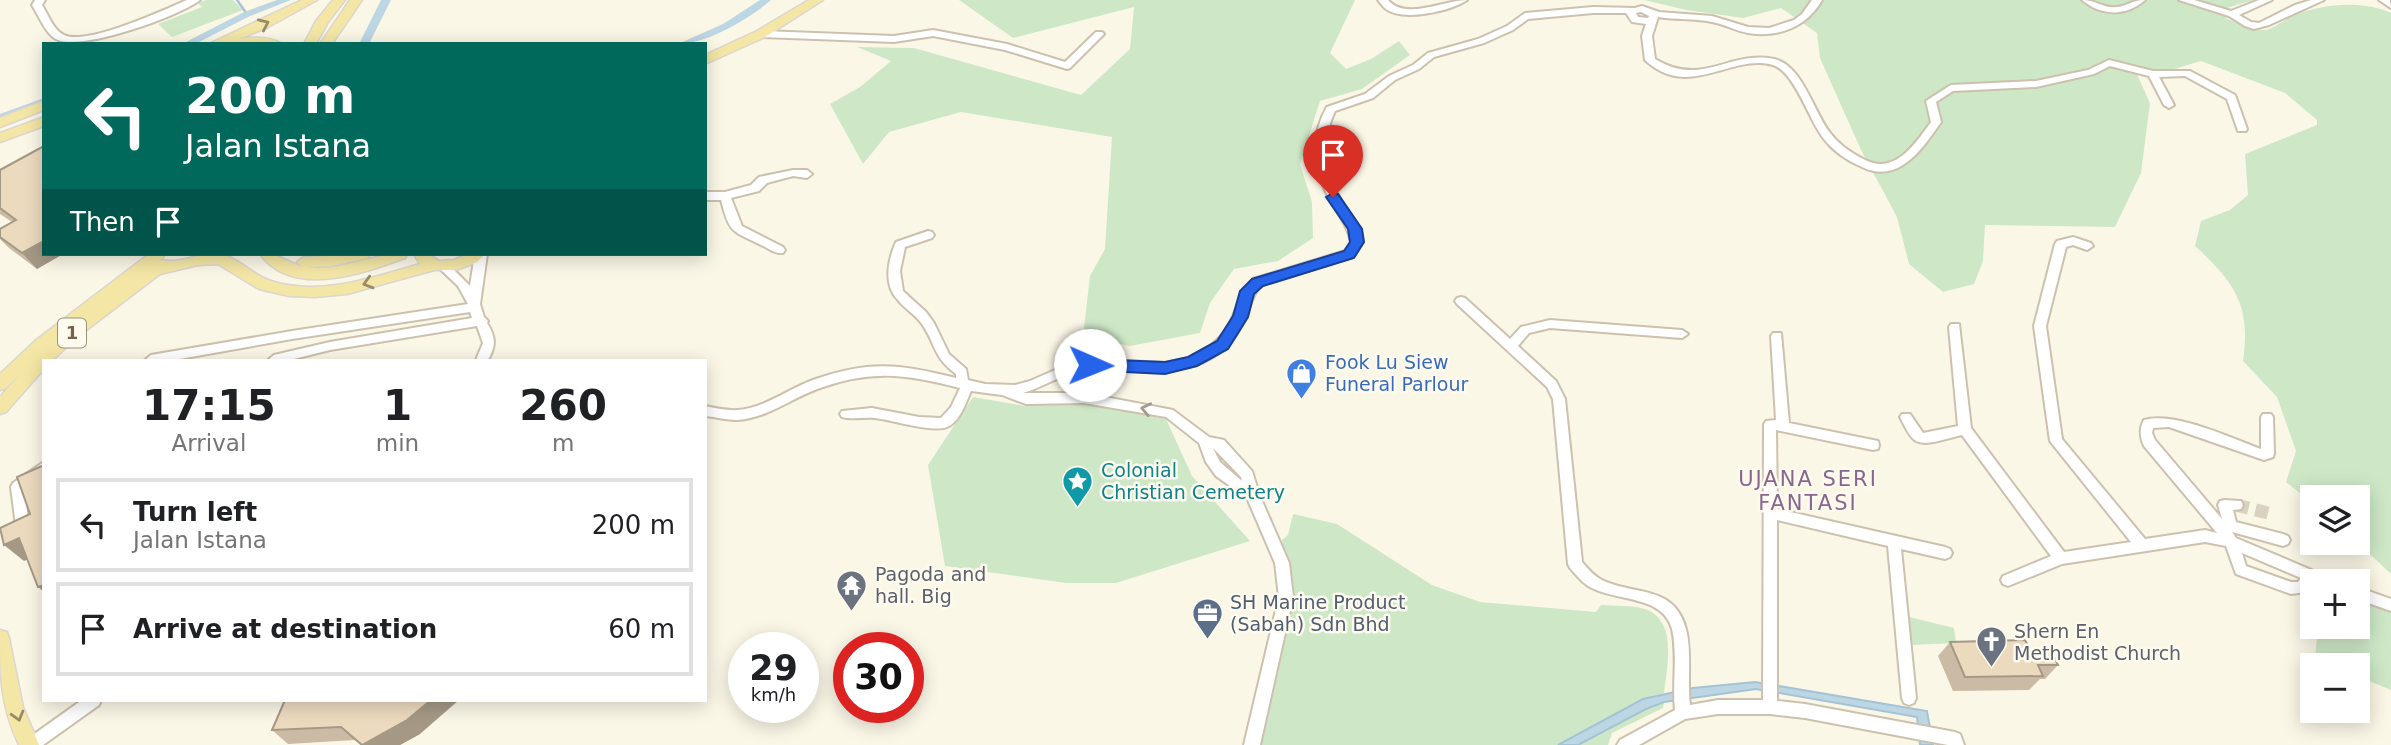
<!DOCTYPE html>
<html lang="en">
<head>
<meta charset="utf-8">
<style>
  body { margin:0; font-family:"DejaVu Sans",sans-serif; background:#f2f2f2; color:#202124; height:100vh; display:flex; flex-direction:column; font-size:26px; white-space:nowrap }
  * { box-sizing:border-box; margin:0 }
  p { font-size:23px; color:#757577 }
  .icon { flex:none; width:38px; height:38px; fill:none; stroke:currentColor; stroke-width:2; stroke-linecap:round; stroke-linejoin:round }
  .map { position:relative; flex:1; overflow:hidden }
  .drawer { position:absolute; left:42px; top:359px; width:665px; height:343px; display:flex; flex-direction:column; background:#fff; border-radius:0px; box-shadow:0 4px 18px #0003 }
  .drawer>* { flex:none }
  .hud { position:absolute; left:42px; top:42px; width:665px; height:214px; border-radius:0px; box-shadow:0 4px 18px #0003; background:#00695c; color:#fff; overflow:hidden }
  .tools { position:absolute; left:2300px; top:485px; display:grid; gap:14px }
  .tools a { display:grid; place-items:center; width:70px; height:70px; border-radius:0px; background:#fff; box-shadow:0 4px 18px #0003; font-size:35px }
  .speed { position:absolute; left:728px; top:632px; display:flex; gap:14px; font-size:35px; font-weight:700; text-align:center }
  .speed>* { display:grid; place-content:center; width:91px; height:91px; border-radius:50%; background:#fff; box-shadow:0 4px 18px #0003; line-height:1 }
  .speed small { font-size:18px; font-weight:400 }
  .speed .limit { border:10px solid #d22; background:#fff; color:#111 }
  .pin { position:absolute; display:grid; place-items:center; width:60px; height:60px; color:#fff; margin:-72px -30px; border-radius:50% 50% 50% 0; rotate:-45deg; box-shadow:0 0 7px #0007 }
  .pin .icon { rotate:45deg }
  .me { position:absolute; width:77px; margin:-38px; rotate:91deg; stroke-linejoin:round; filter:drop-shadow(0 0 5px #0008) }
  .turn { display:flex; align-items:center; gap:24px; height:147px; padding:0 28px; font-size:32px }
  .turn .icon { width:91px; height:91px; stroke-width:2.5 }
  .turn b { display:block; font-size:49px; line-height:60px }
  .then { display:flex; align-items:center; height:66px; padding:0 28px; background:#0003; gap:14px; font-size:26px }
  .eta { display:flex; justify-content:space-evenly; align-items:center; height:119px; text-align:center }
  .eta b { font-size:42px; font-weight:700; line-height:49px }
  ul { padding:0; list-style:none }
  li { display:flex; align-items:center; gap:21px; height:94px; margin:0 14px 10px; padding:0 14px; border:4px solid #e0e0e0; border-radius:0px }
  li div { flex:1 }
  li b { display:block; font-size:26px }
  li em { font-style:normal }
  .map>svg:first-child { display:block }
</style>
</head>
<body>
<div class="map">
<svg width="2391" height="745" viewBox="0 0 2391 745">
  <rect width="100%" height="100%" fill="#fbf7e7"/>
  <path fill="#cee8c7" d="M206,0h27l10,10 -71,27 -14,-13 44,-17 -4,-4z
    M959,0h396l-25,53 16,16 25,-10 28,-18 11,14 -48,34 -42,12 -20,63 12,38 1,36 -35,23 -44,8 -24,34 -10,30 -70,13 -47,-10 7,-60 15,-27 7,-112 -151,-25 -72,20 -26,32 -33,-60 30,-17 31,-26 -34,-14 57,1 167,47 49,-46 4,-42 -121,31z
    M1644,0h609l-29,9 2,9c11,5 23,12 36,12 9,1 20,-9 29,-13 29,-14 73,-17 100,-4v561l-34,-32v-45h-45v6l-26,-21 10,-31 -19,-54 -34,-36c8,-56 -8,-78 -48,-115l6,-25 29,-11 18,-15 -3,-41 72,-29v-5l-32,-27 -84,-32 -30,9 -35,2 14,31 -9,70 -26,54 -130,-2 -2,36 -9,23 -31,8 -34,-28 -12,-47 -36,-67 -41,-92 -3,-25 -36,-25 -38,10 -57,-8z
    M973,397l53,9 19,-4 43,3 78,14 26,57 58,65 -134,42h-50l-121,-17 -17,-101z
    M1293,514l44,10 95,61 48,17 116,10 5,-7c14,1 31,0 44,4 33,11 22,59 19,84l-22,6 -84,46h-301l35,-147 -10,-58 6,-5z
    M2366,604l25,9v77l-34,-14v-11h-25l-17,-7 3,-31 39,-1v-8l8,2z
    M1909,617l45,11 2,15 -45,2z
    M1664,702l-1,6 -51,25 -4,12h-30l68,-36z"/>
  <path fill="#bdd6e3" stroke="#a4c3d4" stroke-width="2" d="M1755,682l172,29 6,34h-13l-3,-28 -161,-28 -92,13 -18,7 -68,36h-20l85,-46 50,-11z"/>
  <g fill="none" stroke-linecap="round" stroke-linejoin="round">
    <path stroke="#a4c3d4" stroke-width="2.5" d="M237,0l10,14"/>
    <path fill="#bdd6e3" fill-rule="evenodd" d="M277,0h14l-41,16 -55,28h-13l62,-32z
      M381,0h10l-22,44h-10z
      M760,0h11c-22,19 -64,44 -93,44l45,-20z
      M44,98v7l-44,16v-7z"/>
    <path stroke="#d9d2c0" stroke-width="13" stroke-dasharray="13 7" stroke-linecap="butt" d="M2236,505l32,8"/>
    <defs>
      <path id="minor" d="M35,0h10l-3,5c6,9 11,25 22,30 22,11 100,-25 123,-35h13c-22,17 -116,50 -142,40 -12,-5 -19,-24 -26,-35z
        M1378,0h10c18,21 55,0 79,0 -16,11 -64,22 -81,9 -2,-1 -7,-8 -8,-9z
        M1812,0h10c-15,27 -44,38 -74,33 -12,-2 -24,-9 -36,-11 -18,-4 -36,-2 -54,-5l-6,19 3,23c48,29 73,-9 119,0 29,6 40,55 57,75 8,11 22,20 34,26 30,15 50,-16 66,-38l-5,-21 25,-16 85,-4 52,-11 21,-10 44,11h37l45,24 12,34 -1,2h-8l-11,-32 -42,-23 -26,1 15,28 -5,3 -5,-3 -15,-29 -39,-10 -16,8 -58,13 -83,4 -17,11 5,20c-18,26 -42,63 -79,45 -14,-6 -29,-16 -38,-28 -15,-18 -29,-67 -51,-74 -42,-12 -84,36 -128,-5l-3,-24 4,-12 -14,-2 -6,-9h-33l-65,6 -15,11 -29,13 -50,14 -15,12 -24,11 -22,18 -38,13c-15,31 -10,62 7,91 7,12 15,22 19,34l2,6 -10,15 -92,28c-8,9 -10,18 -14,29 -5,13 -13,26 -23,35 -43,37 -97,13 -146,23 -19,3 -36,16 -55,21h61l89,17 36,27 15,3 28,31 7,23 30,69 4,34 -33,148h-16l35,-148 -4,-34 -28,-65 -31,-22 -10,-14 -7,-19 -33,-26 -82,-14 -58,1 -24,-9 -31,-4c-5,11 -11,31 -24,36 -14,6 -55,-7 -72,-9 -11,-1 -23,2 -33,-1l-2,-3 2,-3 30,-3 47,9 22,1 10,-11 9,-19c-51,-13 -85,-19 -137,-1 -29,9 -54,31 -86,33 -10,0 -21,-3 -32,-4v-10c11,2 22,5 32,4 28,-2 51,-21 76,-30 56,-20 87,-16 143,-2v-4c-23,-17 -20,-30 -34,-50 -7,-10 -17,-15 -24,-24 -15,-15 -10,-40 -2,-58l32,-11 4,1 2,3 -2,3 -27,9 -5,24 3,20 23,21 8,11 15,31 17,15 2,11 17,4 30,1 15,-4 25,-11 23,-8 29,-2 58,3 25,-5 20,-11 17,-17 15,-35 11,-16 92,-28 6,-9c-3,-15 -12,-27 -20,-40 -17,-31 -22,-64 -4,-95l38,-13 24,-18 24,-11 15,-12 50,-14 29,-13 18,-13 68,-6 42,1 7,-2 17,6 53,4 36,11 21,1 25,-8 8,-6zM1641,12l8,4 -1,2 -10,-1 -2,-4zM1213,448l28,29 1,4 -22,-19z
        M2082,0c15,0 22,9 35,7 11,-1 14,-7 28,-7 -19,17 -44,16 -63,0z
        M2179,0h15l37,11 28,-11h13l-33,15 12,7 8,1 36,-18 16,-5h13l-55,25 -15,4 -9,-3 -16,-10z
        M2379,0h11l1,8z
        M933,30l74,14 58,18 31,-30h6l2,2 -34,34 -3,1 -62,-19 -72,-14 -39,6 -133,-5 -5,-3 5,-3 133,5z
        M793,170h14l5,4 -5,4 -14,-2 -26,7 -8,8 -28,7 11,28 41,21 2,3 -2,3c-8,1 -13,-4 -20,-7 -30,-16 -33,-10 -42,-46h-16v-8h20l26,-7 8,-8z
        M2073,237l18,6 2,3 -6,4 -14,-5 -7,2 -20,79 16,113 83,100 60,-9 12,3 -73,-87c-4,-9 -5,-17 0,-26 30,-9 87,18 117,29v-32l2,-3h8l2,3 1,36 -1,4 -9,3 -95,-33 -16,1 -1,5 3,7 67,79 -4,-14 2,-4 5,-1 16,1 2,4 -2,4 -8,1 3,12 47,12 5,2 2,4 -2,4 -5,2 -51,-14 4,6 92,39 2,4h-18v4l-5,7 -16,2 -55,-20 -10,-28 -21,-4 -143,22 -54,22 -5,-2 -2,-4 2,-4 48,-20 -89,-121c-12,2 -35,12 -46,6 -7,-4 -12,-17 -16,-24l2,-3h8l13,19 35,-7 -9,-99 2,-3h8l12,104 93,124 67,-10 -81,-101 -16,-115 21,-82 2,-3zM2242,553l59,25 -3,4h-7l-45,-16z
        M475,254h12l-7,50 4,13 4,4 -1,2c9,14 9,23 1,37h-12l7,-17 -6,-17 -147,24 -40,10h-22l6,-5 56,-13 142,-24 -2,-6 -178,27 -118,21h-29l6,-5 141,-24 176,-27 -10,-18 -21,-20 6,-4 4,1 23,23z
        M1461,297l4,1 45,41 11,-12 29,-7 132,10 6,4 -6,4 -132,-10 -21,5 -11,13 38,35 9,18 17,163c6,7 12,14 20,18 32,16 72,4 84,49 6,24 1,51 4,76l28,-5h45l1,-276 2,-3 10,-1 -5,-84 2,-3h8l8,90 84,17 5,1 1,4 -1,4 -5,1 -97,-20 1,79 168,38 5,2 2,4 -2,4 -5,2 -44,-10 15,149 -2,5 -5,2 -5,-2 -2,-5 -14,-152 -111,-26v181l28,3 150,28 5,2 4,11h-16l-143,-27 -35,-4h-52l-33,5 -46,26h-22l3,-5 55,-30c-3,-27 3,-55 -3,-81 -9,-33 -53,-28 -78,-40 -10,-4 -17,-13 -24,-21l-2,-4 -15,-165 -6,-12 -90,-83 -2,-3 2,-3z
        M44,462v12l-19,15 3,33 -2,4 -5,2 -5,-2 -5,-39 2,-4z
        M2357,587l34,12v12l-34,-12z
        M82,700h19l-2,5 -56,40h-20l3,-5z"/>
      <path id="major" d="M302,0h15l-49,27 -29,12c14,-2 31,-3 43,5h-73z
        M333,0h12l-17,22 -12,22h-12l12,-23z
        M350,0h12l-30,44h-12z
        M809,0h14l-58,37 -60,27v-9l52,-24z
        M44,101v9l-44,17v-9z
        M44,117v9l-44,16v-9z
        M149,254h16l-4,6c3,0 6,1 9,1 18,1 36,-12 54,-6 17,5 30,21 47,26 49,16 102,-4 149,-17l-6,-10h14l11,7 15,-1 14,-6h17l-8,8 -21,8h-22l-87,24 -32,3 -26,-1 -30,-7 -41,-25 -20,1 -38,9 -84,64 -23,22h-9v9l-38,43 -6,2v-17l21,-24 -15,15 -6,2v-16l35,-33z
        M260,254c18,-1 23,6 40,12l2,1 -5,-5 7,-5 66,-3 -2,4 -37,8 -25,1c35,6 67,-15 101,-13l-2,4c-41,15 -112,41 -145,-4z
        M0,630l7,2 2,6 14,69 16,38h-20c-19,-40 -19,-72 -19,-115z"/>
    </defs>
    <use href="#minor" stroke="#ccc1ae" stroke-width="4"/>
    <use href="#major" stroke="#dbd6d1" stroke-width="3"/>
    <use href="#minor" fill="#fff" fill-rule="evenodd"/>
    <use href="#major" fill="#f4e6a5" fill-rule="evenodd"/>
  </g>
  <path fill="#cbbba4" d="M0,170l44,84h19l-26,15 -28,-21 -9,-9v-10l12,-7 -12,-8z
    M1950,642l80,8 28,15 -13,14h-5l-11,11 -76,1 -15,-35z
    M285,700l135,34 -20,11h-39l-6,-5 -67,4 -16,-14z"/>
  <path fill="#a59986" d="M44,241v13h19l-26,15 -15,-16z
    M19,538l19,17 -14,6 -20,-16z
    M44,585v7l-6,-5z
    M431,700h28l-39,34 -20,11h-38z"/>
  <path fill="#ecdabf" stroke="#a59986" stroke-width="2" d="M44,146v95l-22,12 -22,-16v-8l16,-9 -16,-12v-38z
    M44,465v120l-6,2 -19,-49 -15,7 -4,-17 30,-14 -13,-37z
    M2025,640l5,10h21l7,15h-20l5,11 -78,1 -15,-35z
    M285,700h146l-24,20 -45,25 -21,-18 -69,3z"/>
  <defs><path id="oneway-chevron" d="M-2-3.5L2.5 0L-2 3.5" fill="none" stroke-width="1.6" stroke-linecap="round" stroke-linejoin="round" transform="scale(1.75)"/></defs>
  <g stroke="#9a8a67">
    <use href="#oneway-chevron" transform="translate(264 24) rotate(-25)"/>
    <use href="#oneway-chevron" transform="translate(368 283) rotate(164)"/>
    <use href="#oneway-chevron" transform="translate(18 716) rotate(74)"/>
  </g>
  <use stroke="#a4998b" href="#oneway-chevron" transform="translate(1146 409) rotate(-168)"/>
  <path fill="#2563eb" stroke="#184099" stroke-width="2" d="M1333,193l5,1 24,35 2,13 -10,16 -91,28 -9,8 -6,23 -20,32 -31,17 -32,8 -80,-4 -3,-5 3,-4 5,-2 75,3 23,-5 29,-16 16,-25 7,-25 12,-12 92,-28 6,-9 -2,-13 -22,-32z"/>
  <defs>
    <symbol id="shop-pin" viewBox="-11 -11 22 30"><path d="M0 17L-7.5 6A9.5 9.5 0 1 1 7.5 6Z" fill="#3f7fe0" stroke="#fefaee"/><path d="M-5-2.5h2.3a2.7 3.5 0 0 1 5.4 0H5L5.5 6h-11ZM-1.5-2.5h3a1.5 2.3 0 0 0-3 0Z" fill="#fff"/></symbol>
    <symbol id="sight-pin" viewBox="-11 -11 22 30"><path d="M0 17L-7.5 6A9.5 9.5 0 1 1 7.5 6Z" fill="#0f9aa8" stroke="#fefaee"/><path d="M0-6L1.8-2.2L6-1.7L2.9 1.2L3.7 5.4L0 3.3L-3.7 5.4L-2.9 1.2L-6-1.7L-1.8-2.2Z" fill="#fff"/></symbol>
    <symbol id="temple-pin" viewBox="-11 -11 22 30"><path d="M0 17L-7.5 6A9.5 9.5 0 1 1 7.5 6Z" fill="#6b7280" stroke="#fefaee"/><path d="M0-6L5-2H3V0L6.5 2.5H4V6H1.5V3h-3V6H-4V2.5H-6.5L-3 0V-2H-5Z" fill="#fff"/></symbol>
    <symbol id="office-pin" viewBox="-11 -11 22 30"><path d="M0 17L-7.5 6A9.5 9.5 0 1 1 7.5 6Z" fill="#5c6f8a" stroke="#fefaee"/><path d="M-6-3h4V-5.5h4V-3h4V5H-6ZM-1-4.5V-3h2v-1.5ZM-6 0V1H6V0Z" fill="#fff"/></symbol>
    <symbol id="church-pin" viewBox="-11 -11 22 30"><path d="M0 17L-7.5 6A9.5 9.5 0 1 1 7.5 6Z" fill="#6b7280" stroke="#fefaee"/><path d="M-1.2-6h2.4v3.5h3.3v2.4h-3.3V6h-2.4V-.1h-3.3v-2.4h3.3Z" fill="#fff"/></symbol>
  </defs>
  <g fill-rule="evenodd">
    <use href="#shop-pin" x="1284" y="356" width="35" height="47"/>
    <use href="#sight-pin" x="1060" y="464" width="35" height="47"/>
    <use href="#temple-pin" x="834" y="568" width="35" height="47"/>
    <use href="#office-pin" x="1190" y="596" width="35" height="47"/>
    <use href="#church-pin" x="1974" y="624" width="35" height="47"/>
  </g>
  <g text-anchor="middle" stroke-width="5" stroke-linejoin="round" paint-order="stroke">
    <rect fill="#fefaee" stroke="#9d907d" stroke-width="2" x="58" y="318.5" width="28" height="29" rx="5"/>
    <g font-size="18" font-weight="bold" fill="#73624d">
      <text x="72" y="339">1</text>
    </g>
    <g font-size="19" fill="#366cbe" stroke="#fefaee" text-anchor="start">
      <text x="1325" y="369">Fook Lu Siew<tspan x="1325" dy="22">Funeral Parlour</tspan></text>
    </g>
    <g font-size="19" fill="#0d838f" stroke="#fefaee" text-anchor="start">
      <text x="1101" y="477">Colonial<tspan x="1101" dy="22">Christian Cemetery</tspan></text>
    </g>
    <g font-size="19" fill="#5b616d" stroke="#fefaee" text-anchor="start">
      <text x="875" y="581">Pagoda and<tspan x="875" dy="22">hall. Big</tspan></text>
      <text x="2014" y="638">Shern En<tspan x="2014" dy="22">Methodist Church</tspan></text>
    </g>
    <g font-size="19" fill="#4e5e75" stroke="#fefaee" text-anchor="start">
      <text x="1230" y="609">SH Marine Product<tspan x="1230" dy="22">(Sabah) Sdn Bhd</tspan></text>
    </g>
    <g font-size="21" letter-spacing="2" fill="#89668f" stroke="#fefaee">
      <text x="1808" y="486">UJANA SERI<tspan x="1808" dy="24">FANTASI</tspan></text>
    </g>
  </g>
</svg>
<div class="tools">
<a><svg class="icon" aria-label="layers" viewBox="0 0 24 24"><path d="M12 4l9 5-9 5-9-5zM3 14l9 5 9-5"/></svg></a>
<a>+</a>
<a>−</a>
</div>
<div class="speed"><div>29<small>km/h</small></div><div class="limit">30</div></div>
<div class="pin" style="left:1333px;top:197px;background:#d93025"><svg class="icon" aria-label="arrive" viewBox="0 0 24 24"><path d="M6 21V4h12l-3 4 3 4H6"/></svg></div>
<svg class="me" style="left:1090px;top:365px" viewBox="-20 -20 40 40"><circle r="19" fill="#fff"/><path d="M0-13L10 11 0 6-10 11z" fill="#2563eb"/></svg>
<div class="hud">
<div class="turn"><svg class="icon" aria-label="left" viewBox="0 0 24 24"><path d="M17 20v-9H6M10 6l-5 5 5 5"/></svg><div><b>200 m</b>Jalan Istana</div></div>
<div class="then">Then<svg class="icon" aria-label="arrive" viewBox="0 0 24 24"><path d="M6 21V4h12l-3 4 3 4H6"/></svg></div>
</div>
<section class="drawer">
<div class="eta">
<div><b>17:15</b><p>Arrival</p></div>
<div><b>1</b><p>min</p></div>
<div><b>260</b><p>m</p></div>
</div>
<ul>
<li><svg class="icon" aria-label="left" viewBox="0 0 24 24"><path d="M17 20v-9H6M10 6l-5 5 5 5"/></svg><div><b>Turn left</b><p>Jalan Istana</p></div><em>200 m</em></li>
<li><svg class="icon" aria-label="arrive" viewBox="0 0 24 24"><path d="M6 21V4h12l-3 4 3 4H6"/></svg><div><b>Arrive at destination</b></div><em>60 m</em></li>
</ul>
</section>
</div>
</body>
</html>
